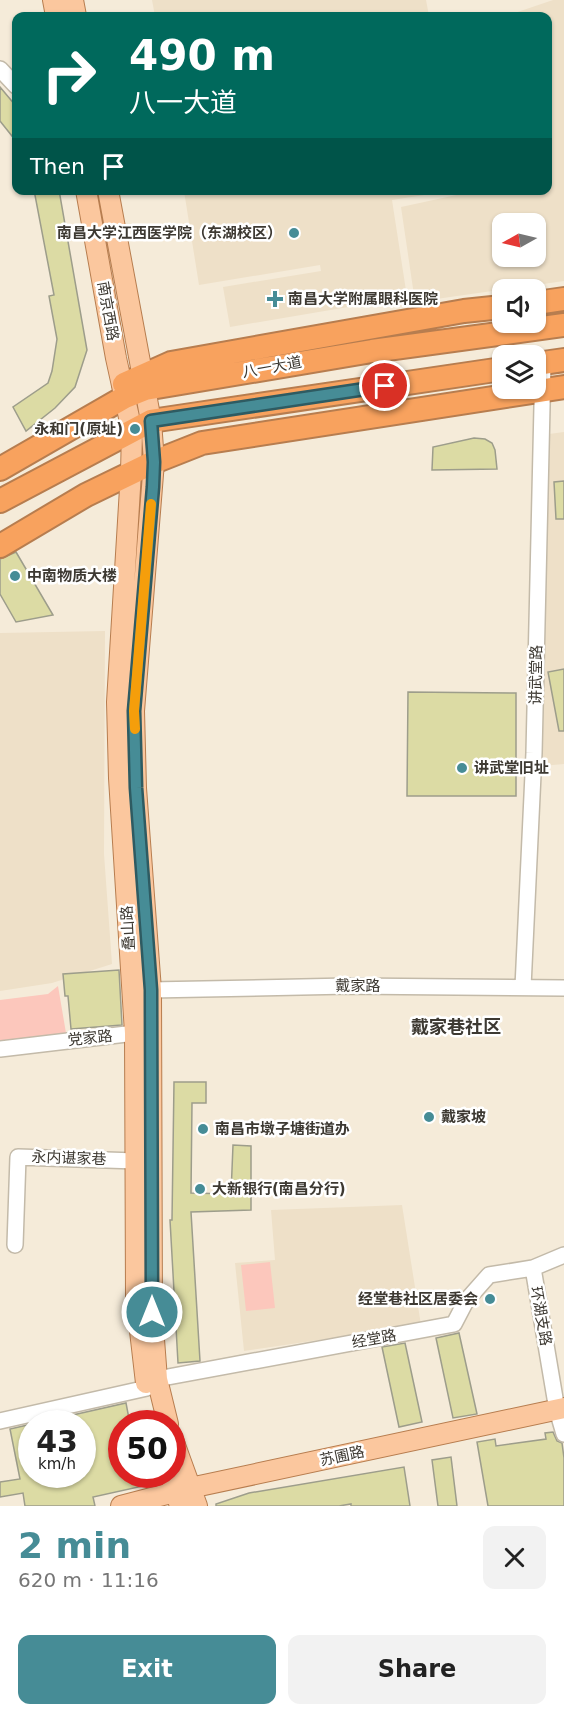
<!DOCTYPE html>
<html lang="en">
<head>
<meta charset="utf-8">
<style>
  body { margin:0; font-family:"DejaVu Sans","Noto Sans SC",sans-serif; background:#f2f2f2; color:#222; height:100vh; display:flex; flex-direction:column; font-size:22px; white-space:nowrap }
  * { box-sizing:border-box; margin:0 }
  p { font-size:20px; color:#767676 }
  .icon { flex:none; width:33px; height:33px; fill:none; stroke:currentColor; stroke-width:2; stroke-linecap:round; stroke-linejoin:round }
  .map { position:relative; height:1506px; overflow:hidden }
  .sheet { display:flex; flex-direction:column; background:#fff; flex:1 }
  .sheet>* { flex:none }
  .hud { position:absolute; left:12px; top:12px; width:540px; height:183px; border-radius:12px; box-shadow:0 2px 4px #0004; background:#00695c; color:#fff; overflow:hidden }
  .needle { width:39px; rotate:262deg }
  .controls { position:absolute; left:492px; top:213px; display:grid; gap:12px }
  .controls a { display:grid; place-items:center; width:54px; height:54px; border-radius:12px; background:#fff; box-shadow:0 2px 4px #0004; font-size:30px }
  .speed { position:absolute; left:18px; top:1410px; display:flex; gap:12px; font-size:30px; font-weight:700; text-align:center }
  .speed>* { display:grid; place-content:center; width:78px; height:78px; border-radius:50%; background:#fff; box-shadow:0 2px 4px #0004; line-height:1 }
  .speed small { font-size:15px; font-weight:400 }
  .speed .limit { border:9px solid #d22; background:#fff; color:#111 }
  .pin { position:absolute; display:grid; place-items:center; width:51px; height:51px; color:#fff; margin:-26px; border:3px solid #fff; border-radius:50%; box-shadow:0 2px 6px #0007 }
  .me { position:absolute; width:66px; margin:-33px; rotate:0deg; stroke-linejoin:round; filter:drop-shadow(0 0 4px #0008) }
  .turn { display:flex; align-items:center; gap:21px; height:126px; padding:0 18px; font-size:27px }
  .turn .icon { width:78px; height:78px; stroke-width:2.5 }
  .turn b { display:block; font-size:42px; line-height:51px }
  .then { display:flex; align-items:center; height:57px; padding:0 18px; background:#0003; gap:12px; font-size:22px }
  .round { display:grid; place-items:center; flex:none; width:63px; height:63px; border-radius:12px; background:#f2f2f2 }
  .headline { display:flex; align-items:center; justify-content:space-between; height:102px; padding:0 18px }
  h1 { font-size:36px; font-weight:700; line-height:45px; color:#468c96 }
  .cta { display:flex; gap:12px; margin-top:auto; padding:12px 18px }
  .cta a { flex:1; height:69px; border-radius:12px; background:#468c96; color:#fff; font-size:24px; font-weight:700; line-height:69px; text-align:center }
  .cta a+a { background:#f2f2f2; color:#222 }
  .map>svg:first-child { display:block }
</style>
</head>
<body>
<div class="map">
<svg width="564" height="1506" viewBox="0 0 564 1506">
  <rect width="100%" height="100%" fill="#f5ebd9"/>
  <path fill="#eee0c8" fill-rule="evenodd" d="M152,0h274l3,16h-274z
    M553,0h11v281l-149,21 -14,-95 74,-16 73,-1v-174h-42zM502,224h34v32h-34z
    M184,191v-1l266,1 -58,9 15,97 -177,30 -7,-40 98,-16 -1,-6 -121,20z
    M564,432v332l-22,2 7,-332z
    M105,631l-1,223 8,110 -60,19 -52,8v-358z
    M402,1205l19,120 -177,26 -9,-88 40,-3 -4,-50z"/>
  <path fill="#fcc7bc" d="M58,986l8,47 -66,9v-42l48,-6z
    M270,1262l5,46 -29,3 -5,-46z"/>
  <path fill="#dcdba4" stroke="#9d9d8b" stroke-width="1.5" d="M0,87l16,19v35l-16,-20z
    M34,190h25l28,160 -12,37 -20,21 -29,23 -13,-24 35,-24 4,-12 5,-32 -8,-43 5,-1z
    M474,438l11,1 7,4 3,7 2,19 -65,1 1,-23z
    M564,481v38h-8l-2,-37z
    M16,552l37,63 -37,7 -16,-28v-35z
    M564,669v62h-5l-11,-59z
    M408,692l108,1v103h-109z
    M119,970l3,55 -51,4 -3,-33h-3l-2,-22z
    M174,1082h32v21h-14l-1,90 40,1 2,-49 18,1v64l-60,2 9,149 -22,2 -8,-143h2z
    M459,1333l18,81 -24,4 -17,-80z
    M405,1343l17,79 -23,5 -17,-80z
    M126,1403l4,21h-8v50h19l2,12 -50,11 2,9h-70l-2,-13 -23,4v-15l20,-3 -10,-50 22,-5v50h50v-50h-49z
    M553,1432l4,9 5,2 2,15v48h-76l-11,-64 18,-3 1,7 50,-7 -1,-6z
    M451,1457l6,49h-19l-6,-46z
    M404,1467l6,39h-59v-2l-12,2h-123v-2l33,-11z"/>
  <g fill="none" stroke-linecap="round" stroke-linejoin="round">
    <defs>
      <path id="minor" d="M0,69l16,17
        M523,987l11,-234 9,-390
        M147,1000l4,-10 198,-4 215,2
        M0,1049l135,-16 4,-11
        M15,1245l3,-88 118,4
        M533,1268l24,142 7,24
        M157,1379l297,-55 12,-23 23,-26 44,-7 31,-13
        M0,1421l147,-33"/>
      <path id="major" d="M53,0l3,16
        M73,0l3,16
        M86,190l30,168 16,73 -1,41 -14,230 2,76 16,255 1,263 10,87
        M108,190l43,231 3,41 -20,249 2,77 15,202 1,323 5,66 11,45
        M172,1437l25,69
        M170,1474l10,32
        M121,1506l69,-18 374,-80"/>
      <path id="highway" d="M536,303l28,-4
        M536,364l28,-4
        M124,384l47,-21 293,-52 38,-4
        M0,469l125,-72 20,-8 227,-38 192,-26
        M0,501l151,-80 351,-52
        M0,546l86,-51 68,-33 48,-19 362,-56"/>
    </defs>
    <use href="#minor" stroke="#c3baa9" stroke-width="18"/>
    <use href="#major" stroke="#b77d4f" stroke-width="22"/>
    <use href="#highway" stroke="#b77d4f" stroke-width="26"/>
    <use href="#minor" stroke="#fff" stroke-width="15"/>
    <use href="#major" stroke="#fbc79e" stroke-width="20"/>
    <use href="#highway" stroke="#f8a25e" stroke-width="22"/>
  </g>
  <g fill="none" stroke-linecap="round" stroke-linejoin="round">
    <defs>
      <path id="route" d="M152,1312l-1,-322 -15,-202 -2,-77 19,-224 1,-25 -3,-41 234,-35"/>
    </defs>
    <use href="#route" stroke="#2e5b62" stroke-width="15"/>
    <use href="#route" stroke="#468c96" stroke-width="10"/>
    <path stroke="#f59e0b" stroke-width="10" d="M135,729l-1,-18 17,-207"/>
  </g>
  <g fill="#468c96" stroke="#fff" stroke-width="2">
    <circle cx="294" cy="233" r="6"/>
    <path d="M272 290h6v6h6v6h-6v6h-6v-6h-6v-6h6z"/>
    <circle cx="135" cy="429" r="6"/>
    <circle cx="15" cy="576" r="6"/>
    <circle cx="462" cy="768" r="6"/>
    <circle cx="429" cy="1117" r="6"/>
    <circle cx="203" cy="1129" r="6"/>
    <circle cx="200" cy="1189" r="6"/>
    <circle cx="490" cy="1299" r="6"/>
  </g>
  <g text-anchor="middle" stroke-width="5" stroke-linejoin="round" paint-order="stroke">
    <g font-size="15" font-weight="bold" fill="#3d3932" stroke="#fff" text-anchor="start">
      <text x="282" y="238" text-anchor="end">南昌大学江西医学院（东湖校区）</text>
      <text x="288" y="304">南昌大学附属眼科医院</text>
      <text x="123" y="434" text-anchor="end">永和门(原址)</text>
      <text x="27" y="581">中南物质大楼</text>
      <text x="474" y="773">讲武堂旧址</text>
      <text x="441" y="1122">戴家坡</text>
      <text x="215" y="1134">南昌市墩子塘街道办</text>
      <text x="212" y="1194">大新银行(南昌分行)</text>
      <text x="478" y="1304" text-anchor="end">经堂巷社区居委会</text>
    </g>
    <g font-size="15" fill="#3d3932" stroke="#fff">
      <text transform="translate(108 311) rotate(80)" y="5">南京西路</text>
      <text transform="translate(272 367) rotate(-10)" y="5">八一大道</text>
      <text transform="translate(536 675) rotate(-89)" y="5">讲武堂路</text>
      <text transform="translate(128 928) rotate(-93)" y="5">叠山路</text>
      <text x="358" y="991">戴家路</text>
      <text transform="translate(90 1038) rotate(-6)" y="5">党家路</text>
      <text transform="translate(69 1158) rotate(2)" y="5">永内谌家巷</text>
      <text transform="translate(541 1316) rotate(80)" y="5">环湖支路</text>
      <text transform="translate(374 1339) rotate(-10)" y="5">经堂路</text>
      <text transform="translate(342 1456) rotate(-12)" y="5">苏圃路</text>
    </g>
    <g font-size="18" font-weight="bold" fill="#3d3932" stroke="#fff">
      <text x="456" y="1033">戴家巷社区</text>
    </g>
  </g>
</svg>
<div class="controls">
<a><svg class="needle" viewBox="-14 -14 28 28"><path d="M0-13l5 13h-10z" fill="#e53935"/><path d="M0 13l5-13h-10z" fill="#767676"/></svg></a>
<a><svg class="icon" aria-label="sound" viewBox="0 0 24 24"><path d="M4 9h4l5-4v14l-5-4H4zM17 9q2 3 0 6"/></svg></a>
<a><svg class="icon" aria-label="layers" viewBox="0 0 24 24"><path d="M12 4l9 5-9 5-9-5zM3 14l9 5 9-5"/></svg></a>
</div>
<div class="speed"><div>43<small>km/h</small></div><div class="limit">50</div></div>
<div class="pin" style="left:385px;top:386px;background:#d93025"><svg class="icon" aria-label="arrive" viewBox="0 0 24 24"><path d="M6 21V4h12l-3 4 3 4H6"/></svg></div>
<svg class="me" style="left:152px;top:1312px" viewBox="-20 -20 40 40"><circle r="17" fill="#468c96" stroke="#fff" stroke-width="3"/><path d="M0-11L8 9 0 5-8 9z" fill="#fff"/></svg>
<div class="hud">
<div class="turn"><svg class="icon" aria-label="right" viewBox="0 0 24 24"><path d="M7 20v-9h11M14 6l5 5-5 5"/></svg><div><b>490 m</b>八一大道</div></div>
<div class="then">Then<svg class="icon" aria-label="arrive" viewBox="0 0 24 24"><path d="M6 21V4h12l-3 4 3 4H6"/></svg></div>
</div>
</div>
<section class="sheet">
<div class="headline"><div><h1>2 min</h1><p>620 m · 11:16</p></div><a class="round"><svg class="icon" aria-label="close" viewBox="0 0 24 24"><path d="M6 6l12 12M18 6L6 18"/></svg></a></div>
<div class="cta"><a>Exit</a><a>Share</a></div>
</section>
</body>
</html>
